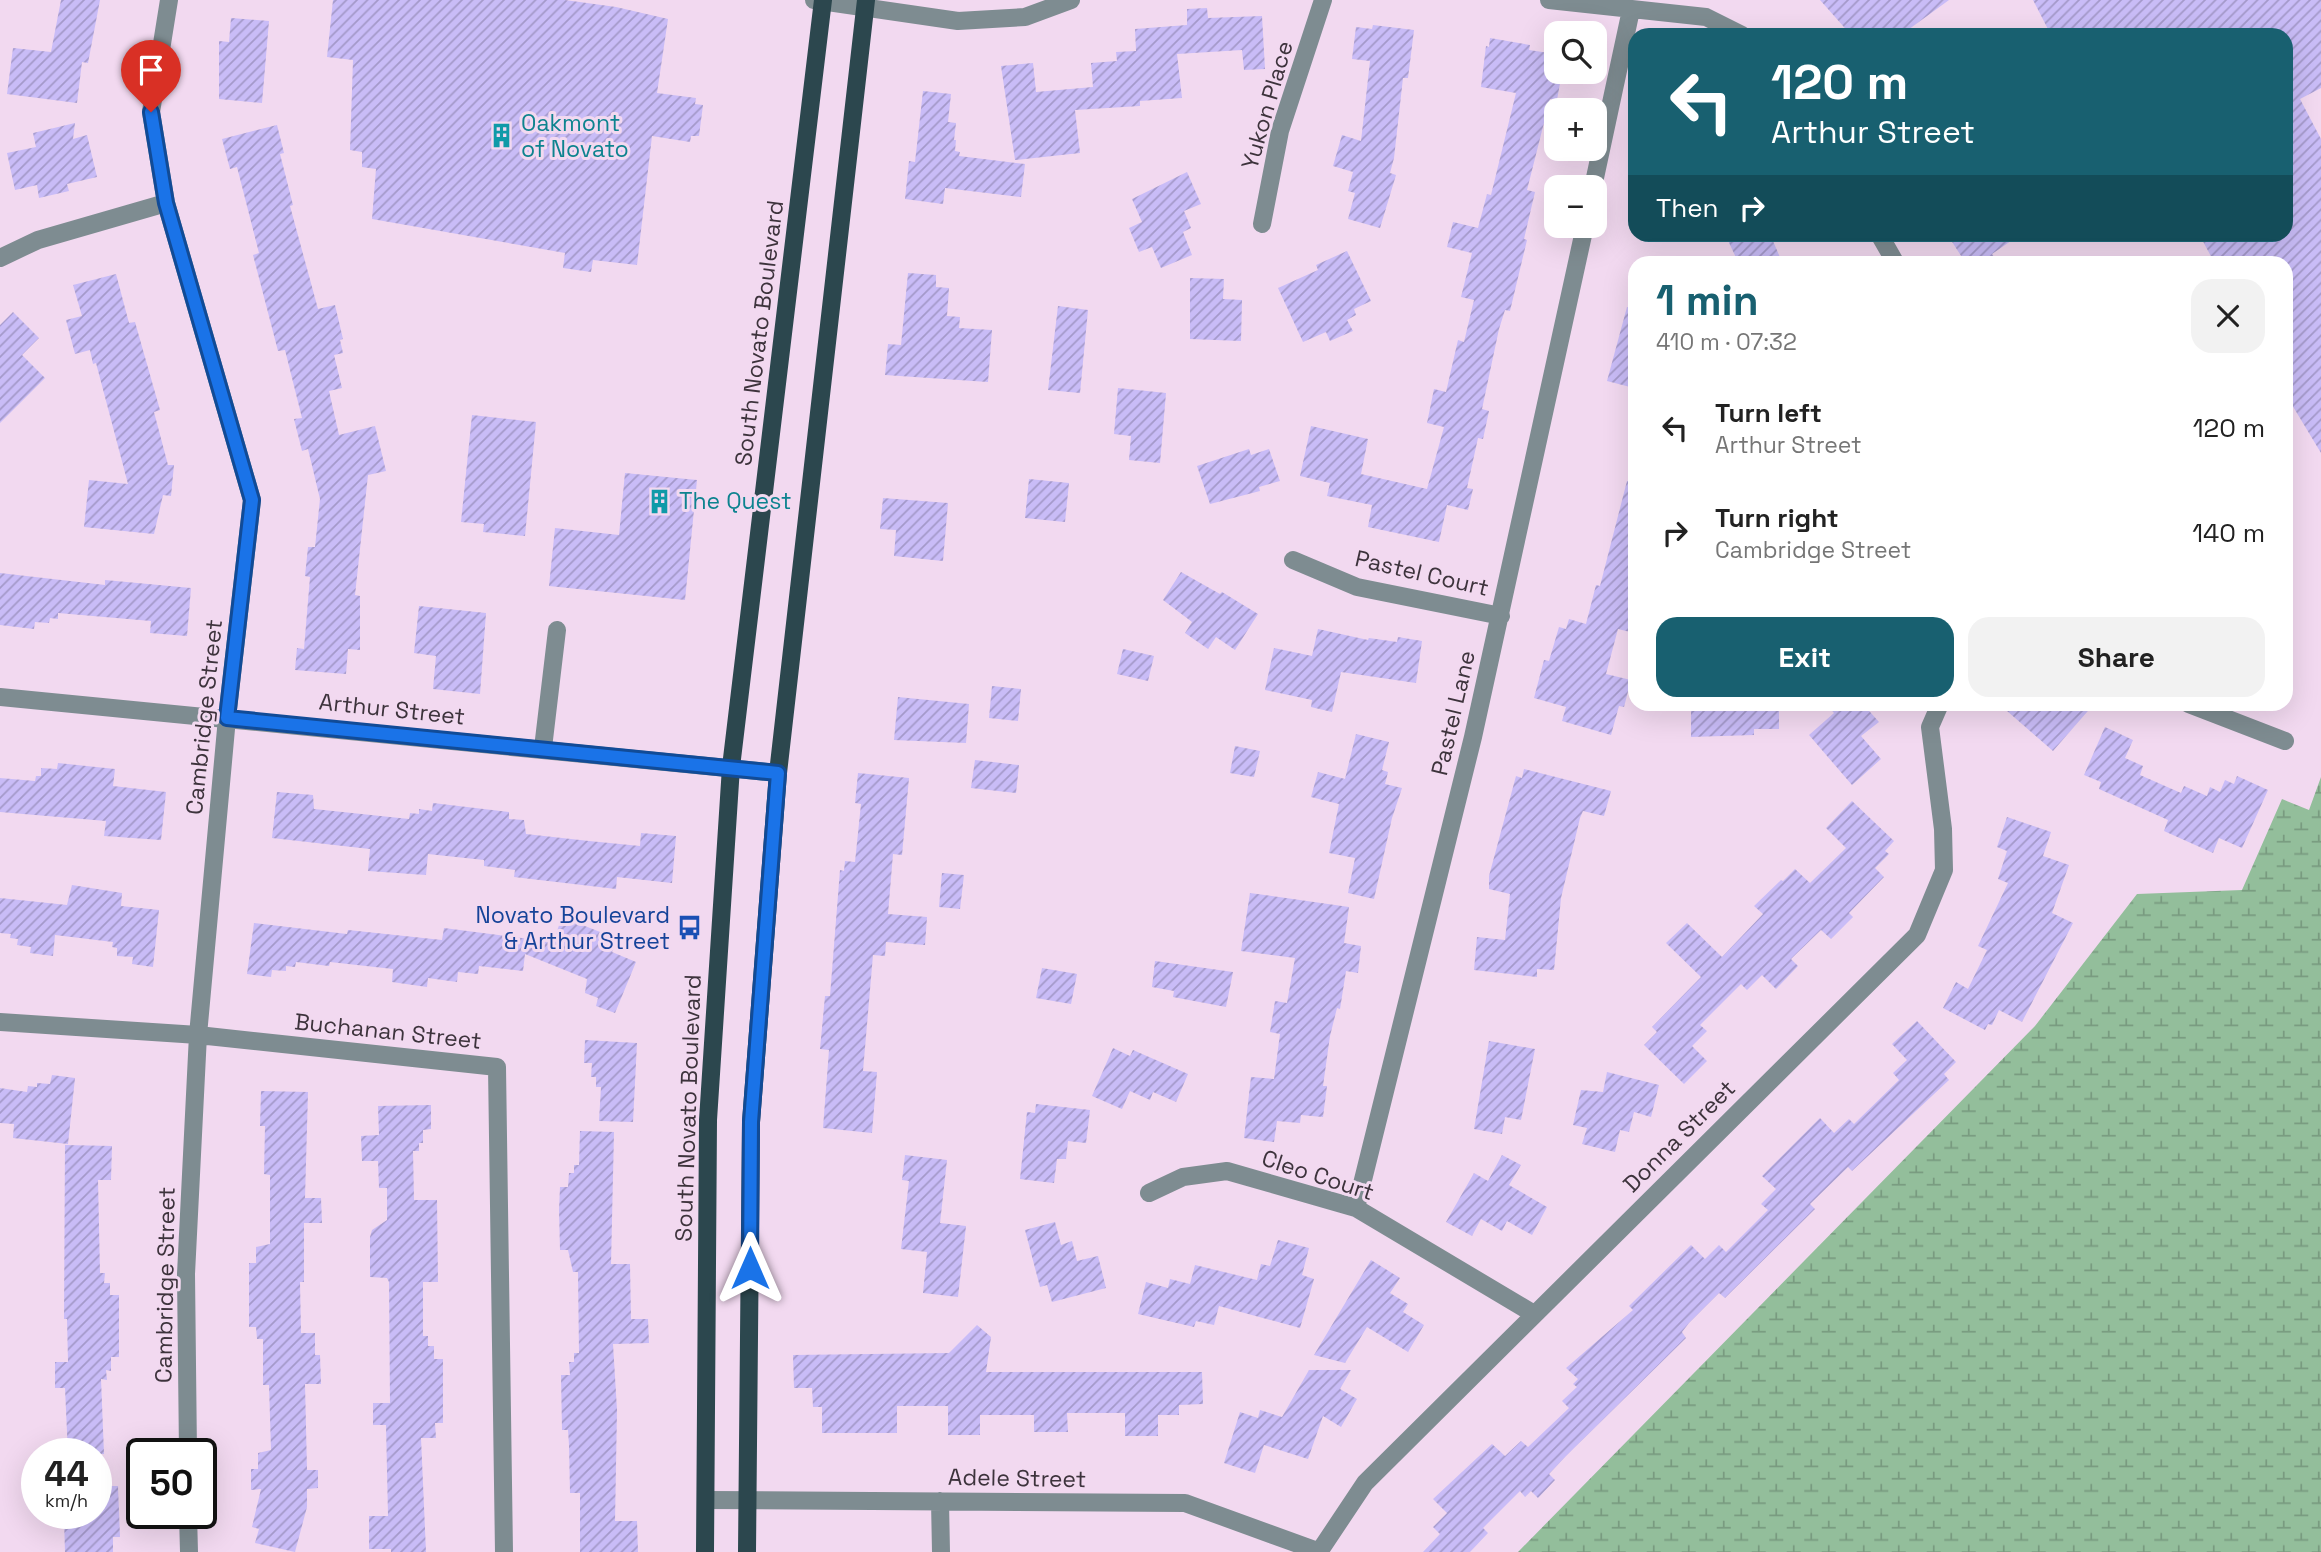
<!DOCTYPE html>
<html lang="en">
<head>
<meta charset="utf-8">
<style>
  body { margin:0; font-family:"Space Grotesk",sans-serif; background:#f2f2f2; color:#222; height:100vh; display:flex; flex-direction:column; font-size:26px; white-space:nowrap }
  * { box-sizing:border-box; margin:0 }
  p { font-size:23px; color:#767676 }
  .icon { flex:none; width:38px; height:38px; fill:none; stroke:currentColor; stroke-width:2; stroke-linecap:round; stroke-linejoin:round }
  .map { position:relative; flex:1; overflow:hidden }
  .sheet { position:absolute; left:1628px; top:256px; width:665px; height:455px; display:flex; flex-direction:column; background:#fff; border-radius:21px; box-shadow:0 7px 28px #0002 }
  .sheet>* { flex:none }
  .hud { position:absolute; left:1628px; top:28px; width:665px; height:214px; border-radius:21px; box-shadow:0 7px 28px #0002; background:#186070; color:#fff; overflow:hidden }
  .tools { position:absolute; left:1544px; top:21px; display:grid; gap:14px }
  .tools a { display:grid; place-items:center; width:63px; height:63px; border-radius:14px; background:#fff; box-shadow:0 7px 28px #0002; font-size:35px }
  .speed { position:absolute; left:21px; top:1438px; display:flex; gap:14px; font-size:35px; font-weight:700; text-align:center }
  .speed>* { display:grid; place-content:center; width:91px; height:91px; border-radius:50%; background:#fff; box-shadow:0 7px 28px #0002; line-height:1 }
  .speed small { font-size:18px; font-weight:400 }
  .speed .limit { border:4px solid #111; border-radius:10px; background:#fff; color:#111 }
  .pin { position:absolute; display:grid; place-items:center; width:60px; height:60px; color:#fff; margin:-72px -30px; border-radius:50% 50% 50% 0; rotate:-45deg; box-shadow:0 0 7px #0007 }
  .pin .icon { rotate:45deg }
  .me { position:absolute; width:77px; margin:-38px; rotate:0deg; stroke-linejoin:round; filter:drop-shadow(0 0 5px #0008) }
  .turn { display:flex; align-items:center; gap:24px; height:147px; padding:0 28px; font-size:32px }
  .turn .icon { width:91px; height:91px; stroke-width:2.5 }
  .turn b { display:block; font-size:49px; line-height:60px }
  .then { display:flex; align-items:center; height:66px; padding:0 28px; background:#0003; gap:14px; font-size:26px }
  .round { display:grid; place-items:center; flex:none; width:74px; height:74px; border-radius:21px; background:#f2f2f2 }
  .overview { display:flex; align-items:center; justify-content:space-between; height:119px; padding:0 28px }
  h1 { font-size:42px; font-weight:600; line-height:52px; color:#186070 }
  .cta { display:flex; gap:14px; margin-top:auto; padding:14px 28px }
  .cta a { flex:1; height:80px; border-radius:21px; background:#186070; color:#fff; font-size:28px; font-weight:600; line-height:80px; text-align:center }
  .cta a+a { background:#f2f2f2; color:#222 }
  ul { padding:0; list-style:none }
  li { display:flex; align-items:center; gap:21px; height:105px; padding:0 28px }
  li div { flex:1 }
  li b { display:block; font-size:26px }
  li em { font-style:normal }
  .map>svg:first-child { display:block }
</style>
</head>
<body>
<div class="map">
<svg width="2321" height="1552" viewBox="0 0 2321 1552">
  <defs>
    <pattern id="wetland-marsh" width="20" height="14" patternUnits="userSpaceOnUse" patternTransform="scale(1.75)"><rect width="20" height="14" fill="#93be9b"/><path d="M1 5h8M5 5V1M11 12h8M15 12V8" fill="none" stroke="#799b80"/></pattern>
    <pattern id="building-hatch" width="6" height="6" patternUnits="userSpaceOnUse" patternTransform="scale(1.75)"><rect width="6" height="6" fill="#c9bcf7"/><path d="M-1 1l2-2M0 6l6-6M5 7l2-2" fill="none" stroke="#a499c9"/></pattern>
  </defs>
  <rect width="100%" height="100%" fill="#f2d9f0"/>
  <path fill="url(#wetland-marsh)" d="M2321,777v775h-803l517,-526 102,-132 105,-4 40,-91 27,11z"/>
  <path fill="url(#building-hatch)" d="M61,0h39l-12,63 -6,-1 -5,41 -70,-9 6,-46 38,4z
    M333,0h232l51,7 52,12 -11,74 39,5 -1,6 8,1 -4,31h-8l-1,6 -38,-6 -15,129 -44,-5 -2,12 -28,-4 2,-15 -193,-34 4,-50 -14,-2v-15l-12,-2 3,-90 -26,-3z
    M1820,0h129l-48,35h-50z
    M2033,0h288v88l-21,11 21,40v314l-35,-58v-133h-72l-15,-28h87v-199h-235z
    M1207,8l1,10 54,-2 3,53 -21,1 -2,-20 -65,4 5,44 -42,3v5l-65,4 5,43 -65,7 -14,-94 32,-3 3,29 57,-5 -2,-24 26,-2 -1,-9 20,-1 -1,-22 52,-4v-16z
    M231,18l38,3 -7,82 -43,-4v-58l10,1z
    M1373,25l41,5 -6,48h-5l-9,80 -4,15 6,2 -16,53 -32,-9 7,-26 -7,-2 5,-19 -20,-6 9,-31 19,6 9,-80 -18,-2 4,-32 16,2z
    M1490,38l40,7 -1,5 27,4v18h6l-5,28 -7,-1 -23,91 8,2 -11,47 3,1 -17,71 -5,-1 -6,19 -17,80 7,2 -6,28 -5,-1 -11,50 6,1 -5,21 -21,-5 -8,37 -71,-15 4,-22 -45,-9 3,-13 -30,-7 11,-50 57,13 -7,35 66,15 17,-62 -17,-4 7,-34 12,3 12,-52 6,2 10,-42 -13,-3 11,-44 -25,-6 6,-25 25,6 9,-34 4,1 25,-102 -35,-6 5,-41 3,1z
    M923,91l28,3 -3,28 8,1 -2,17h2l-1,11 5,1 -1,4 66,8 -4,33 -76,-9 -2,16 -38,-5 4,-38 6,1z
    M75,123l-2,16 14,-4 10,42 -30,7 2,7 -30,7 -2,-13 -22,5 -8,-37 29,-6 -3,-14z
    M277,125l7,28 -4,1 13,51 -3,1 28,103 17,-4 8,34 -3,1 3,13 -9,2 8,33 -13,3 10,44 36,-9 11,45 -18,4 -13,120 5,1v54l-12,-1 -2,25 -51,-4 2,-22 7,1 6,-72 -5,-1 3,-29h7l5,-48 -12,-50 -6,2 -8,-32 8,-1 -17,-68 -7,1 -25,-96 6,-2 -22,-86 -7,2 -8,-30z
    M1187,172l14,32 -17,7 7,17 -8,4 9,23 -31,13 -9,-21 -13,5 -10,-24 13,-6 -10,-23z
    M1725,234h45l12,28h-44z
    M1947,234h74l-29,20 6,8h-33z
    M1347,251l24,50 -17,8 2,6 -9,5 6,11 -23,10 -4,-9 -23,10 -25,-54 40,-18 -2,-5z
    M908,273l28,2v12l13,1 -2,28 13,1 -1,11 33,2 -4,52 -103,-7 3,-31 13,1z
    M116,274l13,49 6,-1 25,88 -6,2 14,53h6l-3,31 -8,-1 -9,39 -70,-7 5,-47 39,4 -32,-121 -3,1 -3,-14 -15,4 -9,-34 16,-4 -9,-31z
    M1190,278l34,1 -1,20 19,1 -1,41 -51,-2z
    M1058,306l30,4 -8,83 -32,-3z
    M1627,307l7,1v80l-27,-7z
    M13,312l26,26 -17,17 23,23 -45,45v-98z
    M1118,388l48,5 -6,70 -31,-3 2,-24 -17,-2z
    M472,415l64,7 -11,114 -42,-4 1,-8 -23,-2z
    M1249,449l2,6 18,-6 11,32 -21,6 1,4 -50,13 -13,-38z
    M625,473l72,7 -12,120 -136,-14 6,-58 64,7z
    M1029,479l40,4 -4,39 -40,-4z
    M1627,481l7,1v151l-16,-4 -12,45 25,6 -7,27 -5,-1 -8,29 -49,-14 4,-14 -32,-9 10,-38 5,1 10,-34 7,2 3,-10 17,5 10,-39 4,1z
    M883,498l65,5 -5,58 -49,-5 2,-26 -16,-1z
    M1181,572l39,22 2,-2 36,22 -23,36 -19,-13 -8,12 -23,-16 7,-11 -29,-22z
    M0,573l105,12v-5l86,8 -4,48 -37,-3 1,-12 -93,-8v6l-8,-1 -1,5 -14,-1 -1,7 -34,-4z
    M419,606l67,7 -6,81 -47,-5 3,-33 -22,-3z
    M1318,629l50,11 1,-2 28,4 1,-5 24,4 -6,42 -75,-11 -9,40 -21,-5 1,-7 -47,-10 9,-42 38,8z
    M1123,649l31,7 -6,25 -31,-7z
    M992,686l29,3 -3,32 -29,-3z
    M898,697l71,7 -3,39 -72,-3z
    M1691,704h88v25h-25v6l-63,2z
    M1826,704h37l16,18 -18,14 20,23 -29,26 -43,-50 25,-22z
    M1999,704h95l-41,47z
    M2105,727l28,13 -8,18 18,8 -3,9 41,18 3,-7 23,10 3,-9 10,5 5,-12 9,4 3,-8 31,14 -26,58 -23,-10 -6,15 -49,-22 4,-11 -69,-31 2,-7 -17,-7z
    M1356,734l33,8 -7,28 6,2 -3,12 17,4 -10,30 -18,81 -26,-6 7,-35 -26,-5 10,-49 -28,-7 7,-25 27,7z
    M1235,746l25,5 -6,26 -24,-4z
    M975,760l44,5 -3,28 -45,-5z
    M58,763l57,6 -2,17 53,6 -5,48 -57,-4 2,-15 -106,-9v-34l35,3 1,-5h5v-8l16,1z
    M1524,769l87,22 -7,25 -21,-5 -3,7 -19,80 -7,72 -17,-1v8l-63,-7 3,-33 28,3 5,-46 -21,-5v-13l27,-100 6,2z
    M858,773l51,5 -7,77 -9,-1 -5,60 39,3 -2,28 -39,-3 -1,14 -12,-1 -10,116 14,1 -5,61 -49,-5 6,-78 -9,-1 5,-53h5l10,-126 4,1 1,-10 10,1 6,-58 -6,-1z
    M277,792l36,3 1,14 95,10 1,-6 9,1v-5l13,2 1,-8 76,9v7l15,1 2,14 63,7 51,5 1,-13 35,3 -4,47 -55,-6 -1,12 -102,-12 1,-7 -31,-4v-6l-56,-6 -2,21 -58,-4 2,-22 -98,-11z
    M1852,801l42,40 -9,10 4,3 -14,14 9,9 -35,36 4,4 -22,22 -10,-9 -30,29 7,7 -22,23 -14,-14 -15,15 -6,-6 -41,41 7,6 -15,15 15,15 -23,23 -40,-39 13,-13 -5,-5 49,-50 -35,-34 21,-20 35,34 41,-43 -9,-8 27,-26 2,1 12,-12 15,14 36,-35 -20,-20z
    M2007,817l44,15 -8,24 26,9 -17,48 21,10 -51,99 -23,-12 -7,15 -4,-1 -3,6 -42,-22 13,-26 12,7 19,-39 -9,-4 30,-63 -10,-4 9,-28 -10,-4z
    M942,873l22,2 -4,34 -21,-2z
    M72,885l50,8 -1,13 38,4 -6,57 -21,-3 1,-7 -16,-1v-8l-5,-1 1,-5 -58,-7 -2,21 -23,-3 1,-6 -14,-2 1,-6 -8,-1 1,-4 -11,-1v-35l67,7z
    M1250,893l99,14 -5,36 17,3 -3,27 -12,-2 -6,38 -3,-1 -7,28 -7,50h4l-4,31 -22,-2 -1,8 -23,-2 -3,21 -30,-4 7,-61 23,2 6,-45 -10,-2 5,-31 12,2 8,-45 -54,-7z
    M562,917l56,22 -6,13 24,10 -21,51 -19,-7 2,-8 -13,-5 2,-14 -62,-25 -2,17 -44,-5 -1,8 -20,-2 -1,10 -29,-4 -1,9 -35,-5 1,-13 -63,-7 -1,4 -33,-4 -1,5 -9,-1v5l-14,-1 -1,7 -24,-3 7,-51 93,11 1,-4 94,10 2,-12 109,14z
    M1155,961l78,11 -7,35 -53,-10 1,-6 -22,-4z
    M1042,968l35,6 -6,30 -35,-6z
    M1917,1021l39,41 -12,12 5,6 -97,91 -4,-4 -38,37 5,5 -90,89 -6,-5 -30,30 -7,9 4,6 -120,118 -17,18 6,6 -17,18 -7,-7 -6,6 -5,-6 -37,37 5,5 -18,19h-47l17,-18 -7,-7 14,-14 -14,-14 59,-55 13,12 16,-15 7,6 41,-39 -7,-7 15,-14 -4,-3 5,-5 -12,-11 67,-58 -4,-4 62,-61 14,14 14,-14 7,7 42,-42 -7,-6 15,-15 -14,-13 58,-58 14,15 15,-14 5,5 45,-44 -6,-7 14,-13 -15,-16z
    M585,1040l52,3 -4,79 -34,-1 2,-34h-5v-10h-5l1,-14h-8z
    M1489,1041l46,8 -14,71 -16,-3 -3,17 -28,-5z
    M1113,1048l17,8 3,-6 55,24 -12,28 -23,-10 -3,8 -20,-9 -8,18 -30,-13z
    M1607,1072l52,13 -8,32 -17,-5 -5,20 -9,-2 -5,22 -33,-8 5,-16 -14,-3 8,-35 22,2z
    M52,1075l23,3 -7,66 -55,-6 1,-14 -14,-1v-35l27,4 1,-6 9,1v-4l13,1z
    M261,1091l47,1 -3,106h16l1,25h-18v59h-4l1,51h14v22h5l1,29h-16l2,86h11v18l-11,1v18l-12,45 -40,-9 4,-14 -7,-2 9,-38 -10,1v-21h7v-16l13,-3 -2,-65h-6v-46h-6l-1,-12h-7v-64h7v-16l14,-3v-69l-6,-1 1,-48h-5z
    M1036,1104l54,6 -4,33 -18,-2 -2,18h-9l-3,24 -34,-4 7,-67 8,1z
    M431,1105v24l-8,1v13h-4v8h-6l1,49h23l1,82h-15v54h5v10h6v13h9v64h-8l1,15h-15l5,114h-35v-3h-22v-33h19l-2,-91h-13v-22h17l-1,-121 -2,-4 -17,-1v-40l2,-7 15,-10v-32h-8l-1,-27h-16l-1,-25 18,-1 -1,-29z
    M580,1131l34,1 -3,132h19l1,55h17l1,24 -36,1 4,66 -2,111h22l1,31h-58v-59h-10l-1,-48 -1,-15h-6l-1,-55h9l-1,-13h5v-9h5l-1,-81h-5l-5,-22h-8l-1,-40 1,-23h8l1,-14h5v-8h5z
    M65,1145l47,1 -1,34h-13l2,93h5l-1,10h6v12h9v62h-8v14l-5,-1 1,10 -6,-1 3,75h-36l-3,-66h-10v-26h13l-1,-43h-3z
    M905,1155l42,5 -7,63 26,3 -8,71 -35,-4 4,-41 -26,-3 8,-68 -7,-1z
    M1502,1155l19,10 -12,20 38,22 -15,28 -25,-14 -5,10 -21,-12 -9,17 -26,-14 28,-49 14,8z
    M1055,1222l6,23 11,-4 5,20 21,-5 8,32 -54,14 -5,-17 -7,2 -15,-57z
    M1278,1240l31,8 -7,27 12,4 -14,49 -81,-22 -5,19 -18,-4 -2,6 -56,-13 8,-32 22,6 2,-9 20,5 5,-19 62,15 4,-16 9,2z
    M1371,1260l29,18 -10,15 18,11 -5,8 21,13 -16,27 -41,-25 -22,36 -31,-8z
    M977,1325l14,12 -5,35h216l1,32 -24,1v10h-21v21h-33v-23h-58l1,19h-34v-17h-54v20h-32v-29h-51v27h-75v-26h-9l-1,-19h-18l-1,-33 156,-2z
    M1309,1370h42l-11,19 17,10 -16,28 -18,-11 -15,43 -44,-14 -9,28 -31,-10 16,-51 18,6 2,-8 22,7z
    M96,1486h22l2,51h-7v15h-48l-1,-34 32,-1z"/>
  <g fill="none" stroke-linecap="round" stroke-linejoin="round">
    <path stroke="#7e8c91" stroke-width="18" d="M169,0l-18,112 15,91 86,297 -25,218 -29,317 -12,239 2,180
      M814,0l144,21 67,-4 46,-17
      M1549,0l157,17 36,18
      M1593,187l38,-177
      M1262,224l18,-93 43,-131
      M1879,234l16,28
      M0,258l38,-18 128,-37
      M1293,560l64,27 144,29
      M0,697l778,76
      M2189,704l96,37
      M543,748l14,-118
      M0,1022l198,13 299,32 7,485
      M1149,1193l34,-16 44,-6 129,37 178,106
      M1356,1208l117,-471 112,-511
      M706,1500l479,3 135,49
      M940,1501l1,51
      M188,1514l1,38
      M1319,1552l46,-69 552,-548 27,-65 -1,-41 -13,-102 10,-23"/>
    <path stroke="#2c474e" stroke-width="18" d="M705,1552l3,-432 23,-353 92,-767
      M747,1552l4,-430 27,-349 88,-773"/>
  </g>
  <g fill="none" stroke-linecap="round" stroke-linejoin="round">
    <defs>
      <path id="route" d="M151,112l15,91 86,297 -25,218 551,55 -27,349 -1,146"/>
    </defs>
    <use href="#route" stroke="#114b97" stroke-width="18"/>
    <use href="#route" stroke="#1a73e8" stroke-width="12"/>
  </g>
  <defs>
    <symbol id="building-bare" viewBox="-9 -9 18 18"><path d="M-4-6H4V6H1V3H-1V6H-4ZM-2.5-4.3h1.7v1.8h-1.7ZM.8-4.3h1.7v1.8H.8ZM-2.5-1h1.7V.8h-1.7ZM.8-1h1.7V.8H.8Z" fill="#0f9aa8" stroke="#f2d9f0" stroke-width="2.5" paint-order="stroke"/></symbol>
    <symbol id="bus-bare" viewBox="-9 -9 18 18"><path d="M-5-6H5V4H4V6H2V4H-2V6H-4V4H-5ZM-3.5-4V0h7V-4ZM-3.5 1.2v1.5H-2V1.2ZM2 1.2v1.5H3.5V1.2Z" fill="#1a4fb4" stroke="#f2d9f0" stroke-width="2.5" paint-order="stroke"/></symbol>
  </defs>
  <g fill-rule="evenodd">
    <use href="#building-bare" x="484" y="118" width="35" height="35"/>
    <use href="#building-bare" x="642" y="484" width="35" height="35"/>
    <use href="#bus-bare" x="672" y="910" width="35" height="35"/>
  </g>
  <g text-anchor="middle" stroke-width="6" stroke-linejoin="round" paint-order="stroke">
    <g font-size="23" fill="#3d333c" stroke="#f2d9f0">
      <text transform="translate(1267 105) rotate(-74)" y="8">Yukon Place</text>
      <text transform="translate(759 333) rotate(-83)" y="8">South Novato Boulevard</text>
      <text transform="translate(1422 573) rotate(13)" y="8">Pastel Court</text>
      <text transform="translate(392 709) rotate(6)" y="8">Arthur Street</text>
      <text transform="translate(1453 713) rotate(-77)" y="8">Pastel Lane</text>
      <text transform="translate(204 717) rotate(-84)" y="8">Cambridge Street</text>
      <text transform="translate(388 1031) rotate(6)" y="8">Buchanan Street</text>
      <text transform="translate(688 1108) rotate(-88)" y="8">South Novato Boulevard</text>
      <text transform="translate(1679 1136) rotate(-45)" y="8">Donna Street</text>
      <text transform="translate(1318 1175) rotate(18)" y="8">Cleo Court</text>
      <text transform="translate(165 1285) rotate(-89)" y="8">Cambridge Street</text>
      <text transform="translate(1017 1478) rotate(1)" y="8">Adele Street</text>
    </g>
    <g font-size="23" fill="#0d838f" stroke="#f2d9f0" text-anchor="start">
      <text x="521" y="131">Oakmont<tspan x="521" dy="26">of Novato</tspan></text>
      <text x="679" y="509">The Quest</text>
    </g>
    <g font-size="23" fill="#164399" stroke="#f2d9f0" text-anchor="end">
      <text x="670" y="923">Novato Boulevard<tspan x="670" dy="26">&amp; Arthur Street</tspan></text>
    </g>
  </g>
</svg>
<div class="tools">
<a><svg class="icon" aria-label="search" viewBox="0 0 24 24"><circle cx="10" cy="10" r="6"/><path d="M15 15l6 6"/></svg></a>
<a>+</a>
<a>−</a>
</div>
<div class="speed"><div>44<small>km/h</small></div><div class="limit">50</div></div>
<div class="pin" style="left:151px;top:112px;background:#d93025"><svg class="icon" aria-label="arrive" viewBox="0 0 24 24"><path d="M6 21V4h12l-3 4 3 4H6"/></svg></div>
<svg class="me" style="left:750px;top:1268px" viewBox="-20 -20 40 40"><path d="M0-17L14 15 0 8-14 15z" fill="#1a73e8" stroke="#fff" stroke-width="4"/></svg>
<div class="hud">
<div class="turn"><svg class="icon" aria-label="left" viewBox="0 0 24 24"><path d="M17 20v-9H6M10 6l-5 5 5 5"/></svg><div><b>120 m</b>Arthur Street</div></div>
<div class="then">Then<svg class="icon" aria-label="right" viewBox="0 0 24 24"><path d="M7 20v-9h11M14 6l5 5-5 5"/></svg></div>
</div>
<section class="sheet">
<div class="overview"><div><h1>1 min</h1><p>410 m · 07:32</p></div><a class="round"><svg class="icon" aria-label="close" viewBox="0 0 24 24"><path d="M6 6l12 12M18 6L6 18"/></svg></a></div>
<ul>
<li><svg class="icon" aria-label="left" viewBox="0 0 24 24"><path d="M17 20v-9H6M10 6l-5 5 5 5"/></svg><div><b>Turn left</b><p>Arthur Street</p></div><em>120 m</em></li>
<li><svg class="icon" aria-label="right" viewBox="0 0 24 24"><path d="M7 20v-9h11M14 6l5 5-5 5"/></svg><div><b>Turn right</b><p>Cambridge Street</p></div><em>140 m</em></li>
</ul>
<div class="cta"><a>Exit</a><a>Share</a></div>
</section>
</div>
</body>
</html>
